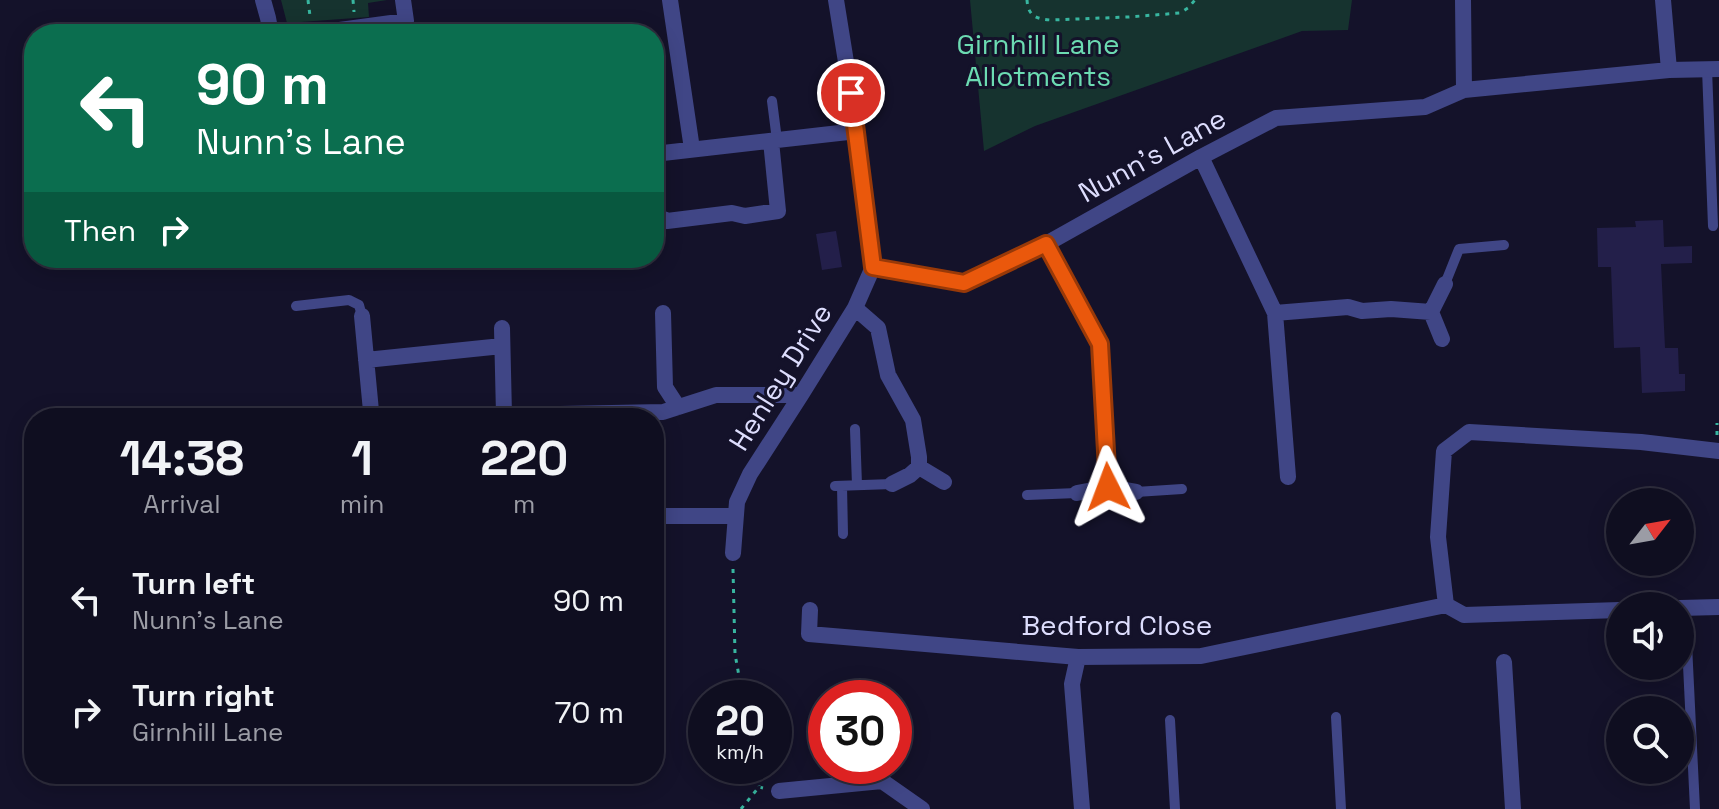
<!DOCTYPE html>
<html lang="en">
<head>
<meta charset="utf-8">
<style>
  body { margin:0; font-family:"Space Grotesk",sans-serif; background:#181729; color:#f1f3f6; height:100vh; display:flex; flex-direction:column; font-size:30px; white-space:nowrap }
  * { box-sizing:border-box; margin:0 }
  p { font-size:26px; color:#9b9ca5 }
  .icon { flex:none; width:44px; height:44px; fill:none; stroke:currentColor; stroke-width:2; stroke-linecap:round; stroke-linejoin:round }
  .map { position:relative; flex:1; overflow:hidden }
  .panel { position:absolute; left:24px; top:408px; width:640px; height:376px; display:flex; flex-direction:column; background:#0f0e20; border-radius:32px; box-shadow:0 4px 20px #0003,0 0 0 2px #2f2e3e }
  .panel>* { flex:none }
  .top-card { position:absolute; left:24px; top:24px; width:640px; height:244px; border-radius:32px; box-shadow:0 4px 20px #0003,0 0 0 2px #2f2e3e; background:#0b6e4f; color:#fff; overflow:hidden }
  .needle { width:52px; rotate:59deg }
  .tools { position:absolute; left:1606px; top:488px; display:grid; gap:16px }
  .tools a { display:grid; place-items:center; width:88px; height:88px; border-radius:50%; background:#0f0e20; box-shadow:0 4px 20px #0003,0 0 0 2px #2f2e3e; font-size:40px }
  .speed { position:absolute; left:688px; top:680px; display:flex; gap:16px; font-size:40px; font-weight:700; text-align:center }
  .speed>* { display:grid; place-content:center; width:104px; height:104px; border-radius:50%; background:#0f0e20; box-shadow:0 4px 20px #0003,0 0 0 2px #2f2e3e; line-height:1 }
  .speed small { font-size:20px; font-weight:400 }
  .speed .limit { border:12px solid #d22; background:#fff; color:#111 }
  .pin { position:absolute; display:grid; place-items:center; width:68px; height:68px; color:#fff; margin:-34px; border:4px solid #fff; border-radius:50%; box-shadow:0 2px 8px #0007 }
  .me { position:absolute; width:88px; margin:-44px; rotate:357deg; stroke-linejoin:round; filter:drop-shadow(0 0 6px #0008) }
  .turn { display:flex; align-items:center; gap:28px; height:168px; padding:0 40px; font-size:36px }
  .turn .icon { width:104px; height:104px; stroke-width:2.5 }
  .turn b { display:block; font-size:56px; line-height:68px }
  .then { display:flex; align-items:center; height:76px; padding:0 40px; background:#0003; gap:16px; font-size:30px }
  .eta { display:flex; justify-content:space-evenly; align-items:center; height:136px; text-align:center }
  .eta b { font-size:48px; font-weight:600; line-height:56px }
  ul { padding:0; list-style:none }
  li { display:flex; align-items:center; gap:24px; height:112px; padding:0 40px }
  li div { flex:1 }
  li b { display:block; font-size:30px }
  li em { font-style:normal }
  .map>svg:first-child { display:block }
</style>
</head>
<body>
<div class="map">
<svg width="1719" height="809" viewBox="0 0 1719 809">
  <rect width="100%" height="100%" fill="#14122a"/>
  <path fill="#16332f" d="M281,0h106l-19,3 1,14 -82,6z
    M970,0h382l-4,30 -46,1 -267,95 -51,25z"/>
  <path fill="#231f4a" d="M1663,220l1,27 28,-1v17l-31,1 4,84h13l1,26h6v17l-43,2 -2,-46 -26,1 -3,-81h-13l-1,-39 39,-1 -1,-6z
    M836,231l6,36 -20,3 -6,-36z"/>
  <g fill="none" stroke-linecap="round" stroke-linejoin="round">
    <path stroke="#38b6a0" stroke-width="3" stroke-dasharray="4 6" stroke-linecap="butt" d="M308,0l2,16
      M353,0l1,12
      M1027,0c1,16 9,19 24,20l77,-3 52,-4 8,-5 7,-8
      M1717,435v-12
      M733,569l2,85 8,44
      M755,766l4,20
      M741,809l18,-22 4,1"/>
    <path stroke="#404686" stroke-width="10" d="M1707,69l6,157
      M772,101l5,39
      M1445,284l14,-35 45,-4
      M296,306l53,-6 10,5 3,11
      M855,429l2,56
      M835,486l57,-2
      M842,486l1,48
      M1136,492l46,-3
      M1027,495l50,-2
      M1686,624l9,185
      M1336,717l5,92
      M1170,720l5,89"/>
    <path stroke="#404686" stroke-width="16" d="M263,0l5,18 3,16
      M670,0l22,149
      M836,0l20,124 17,143
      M1463,0l1,90
      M1663,0l6,70
      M310,34l96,-13 -3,-21
      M654,154l203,-23
      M1201,157l74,156 13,164
      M654,198l3,18 10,5 65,-8 13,3 33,-5 -7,-70
      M1046,244l54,100 8,143
      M873,267l91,16 82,-39 155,-87 75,-39 149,-11 39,-17 205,-20 50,-1
      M855,308l23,20 10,47 25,45 6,37v10
      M663,313l2,74 13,20
      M1275,313l73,-6 14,4 29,-2 40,3
      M362,316l9,95
      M502,328l2,87 159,-3 53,-17h85
      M1442,339l-11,-27 14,-28
      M366,360l136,-14
      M892,484l18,-9 9,-8 25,15
      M1077,493l31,-6 28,5
      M654,516h81
      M733,553l4,-51 13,-28 51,-79 54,-87 18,-41
      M1680,608l39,-1
      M810,610l-1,24 269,23 123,-1 245,-51
      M1620,610l-156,5 -18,-10 -8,-68 6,-86 25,-19 172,10 78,9
      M1078,657l-6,27 10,125
      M1504,662l9,147
      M779,791l103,-10 40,28"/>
  </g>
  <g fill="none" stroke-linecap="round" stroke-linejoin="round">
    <defs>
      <path id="route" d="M851,93l22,174 91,16 82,-39 54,100 8,143"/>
    </defs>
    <use href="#route" stroke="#983908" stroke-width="20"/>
    <use href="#route" stroke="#ea580c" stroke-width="14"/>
  </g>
  <g text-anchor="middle" stroke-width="6" stroke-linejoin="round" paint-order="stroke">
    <g font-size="28" fill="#6cdbb2" stroke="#14122a">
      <text x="1038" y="54">Girnhill Lane<tspan x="1038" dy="32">Allotments</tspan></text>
    </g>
    <g font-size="28" fill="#ddddfd" stroke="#14122a">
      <text transform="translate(1152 155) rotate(-29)" y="10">Nunn's Lane</text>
      <text transform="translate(780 377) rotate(-58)" y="10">Henley Drive</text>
      <text x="1117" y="635">Bedford Close</text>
    </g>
  </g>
</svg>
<div class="tools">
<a><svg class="needle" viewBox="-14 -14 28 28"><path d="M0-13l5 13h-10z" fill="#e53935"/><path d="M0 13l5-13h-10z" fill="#9b9ca5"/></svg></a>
<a><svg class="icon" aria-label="sound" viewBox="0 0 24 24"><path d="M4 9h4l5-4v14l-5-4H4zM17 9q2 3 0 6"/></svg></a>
<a><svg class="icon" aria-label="search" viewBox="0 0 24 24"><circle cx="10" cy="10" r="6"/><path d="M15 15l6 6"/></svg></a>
</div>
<div class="speed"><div>20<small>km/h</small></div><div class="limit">30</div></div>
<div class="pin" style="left:851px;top:93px;background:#d93025"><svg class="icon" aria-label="arrive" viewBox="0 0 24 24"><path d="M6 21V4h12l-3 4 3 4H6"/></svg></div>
<svg class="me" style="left:1108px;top:487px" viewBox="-20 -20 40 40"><path d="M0-17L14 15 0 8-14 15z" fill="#ea580c" stroke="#fff" stroke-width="4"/></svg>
<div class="top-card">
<div class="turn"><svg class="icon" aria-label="left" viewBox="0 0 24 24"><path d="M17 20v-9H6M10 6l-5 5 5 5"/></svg><div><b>90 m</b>Nunn's Lane</div></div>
<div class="then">Then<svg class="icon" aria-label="right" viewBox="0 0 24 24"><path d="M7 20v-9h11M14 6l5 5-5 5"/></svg></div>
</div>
<section class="panel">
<div class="eta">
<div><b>14:38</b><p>Arrival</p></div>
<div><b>1</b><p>min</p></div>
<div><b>220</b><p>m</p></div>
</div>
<ul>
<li><svg class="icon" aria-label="left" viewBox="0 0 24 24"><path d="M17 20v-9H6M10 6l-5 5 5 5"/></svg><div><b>Turn left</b><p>Nunn's Lane</p></div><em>90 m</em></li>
<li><svg class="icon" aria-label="right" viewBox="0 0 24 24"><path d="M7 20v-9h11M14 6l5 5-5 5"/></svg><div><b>Turn right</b><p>Girnhill Lane</p></div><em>70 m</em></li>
</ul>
</section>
</div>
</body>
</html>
